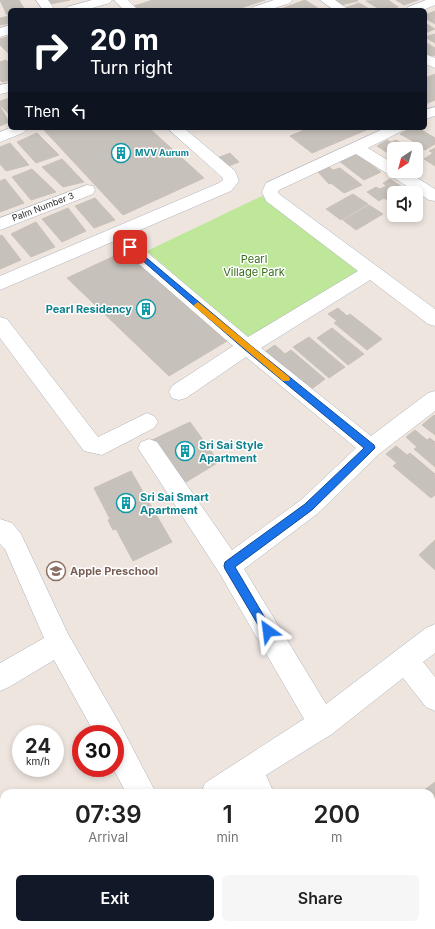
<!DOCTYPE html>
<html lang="en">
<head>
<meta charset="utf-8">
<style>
  body { margin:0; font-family:Inter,sans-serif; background:#f6f6f6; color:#222; height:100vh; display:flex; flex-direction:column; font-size:15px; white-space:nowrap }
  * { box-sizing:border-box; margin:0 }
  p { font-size:13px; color:#767676 }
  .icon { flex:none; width:22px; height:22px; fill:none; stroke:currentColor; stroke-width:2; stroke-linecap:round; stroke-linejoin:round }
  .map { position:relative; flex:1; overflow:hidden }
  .side { position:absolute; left:0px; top:789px; width:435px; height:140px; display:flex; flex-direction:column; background:#fff; border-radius:12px 12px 0 0; box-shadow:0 2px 6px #0003 }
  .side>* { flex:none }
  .guide { position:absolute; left:8px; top:8px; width:419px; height:122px; border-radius:6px; box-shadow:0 2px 6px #0003; background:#111827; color:#fff; overflow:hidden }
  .needle { width:26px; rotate:216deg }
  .fabs { position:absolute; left:387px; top:142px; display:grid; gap:8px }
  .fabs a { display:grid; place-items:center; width:36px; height:36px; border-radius:6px; background:#fff; box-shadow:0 2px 6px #0003; font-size:20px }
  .speed { position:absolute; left:12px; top:725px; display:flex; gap:8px; font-size:20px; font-weight:700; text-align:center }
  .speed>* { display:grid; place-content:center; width:52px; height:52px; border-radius:50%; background:#fff; box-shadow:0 2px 6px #0003; line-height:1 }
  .speed small { font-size:10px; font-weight:400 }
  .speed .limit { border:6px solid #d22; background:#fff; color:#111 }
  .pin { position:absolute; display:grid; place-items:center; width:34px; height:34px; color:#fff; margin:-17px; border-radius:8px; box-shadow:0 2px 6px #0006 }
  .me { position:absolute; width:44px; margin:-22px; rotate:329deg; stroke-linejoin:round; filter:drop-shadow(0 0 3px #0008) }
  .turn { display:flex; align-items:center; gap:14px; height:84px; padding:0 16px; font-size:18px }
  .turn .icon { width:52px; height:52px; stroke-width:2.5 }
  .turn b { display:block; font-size:28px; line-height:34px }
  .then { display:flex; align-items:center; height:38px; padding:0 16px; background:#0003; gap:8px; font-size:15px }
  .eta { display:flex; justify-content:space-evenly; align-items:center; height:68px; text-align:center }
  .eta b { font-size:24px; font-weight:600; line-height:28px }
  .cta { display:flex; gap:8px; margin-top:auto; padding:8px 16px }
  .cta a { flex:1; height:46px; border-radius:6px; background:#111827; color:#fff; font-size:16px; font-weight:600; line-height:46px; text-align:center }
  .cta a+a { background:#f6f6f6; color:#222 }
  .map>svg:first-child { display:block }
</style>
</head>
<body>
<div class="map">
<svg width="435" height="929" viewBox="0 0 435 929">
  <rect width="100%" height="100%" fill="#eee5df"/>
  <path fill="#bfe799" d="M262,196l97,75 -112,67 -100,-87z"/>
  <path fill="#c6c1ba" stroke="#cac1b8" d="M0,0h19l6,10h-15v5h-3z
    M48,0h22l-19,4z
    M153,0h112l-30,10h-97l-4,-4z
    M305,0l16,10h-43z
    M333,0h24l1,1 -17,4z
    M388,0l10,7 -8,3h-9l-15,-9z
    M396,0h22l-14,5z
    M359,3l12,7h-22l-4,-2z
    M435,11v13l-10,-6v-3z
    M10,16v7l-10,2v-7z
    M425,23l10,6 -10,4z
    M435,34v9l-10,-6z
    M10,36v18h-1l-9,-9v-6z
    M425,42l10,6v7l-8,3 -2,-1z
    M6,60l4,4v16l-8,2 -2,-2v-18z
    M435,74v13l-10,-7v-2z
    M425,80l10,7v13l-10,4z
    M10,98v17l-10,-10v-4z
    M0,106l9,16 -9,4z
    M42,128h107l55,50 -81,37z
    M309,128h62l-59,25 -22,-17z
    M418,128l17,10v6l-10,6 -8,-5 1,-1 -18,-10 9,-5 3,2z
    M37,133l22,22 -23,8 -19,-21z
    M387,140l4,2 5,-2 15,9h-17v8l-17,-11z
    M10,143l19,22 -23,6 -6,-7v-17z
    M435,148v18l-11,-7 9,-6 -4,-2z
    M230,153l9,9 -13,5 -9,-9z
    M357,154l24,18 -17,8 -25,-19 12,-6 2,1z
    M62,159l22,23 -21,5 -21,-20z
    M329,167l4,3 7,-2 22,17 -18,8 -13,-10 -2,1 -11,-12z
    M32,169l24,23 -25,8 -19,-23z
    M5,179l19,24 -24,9v-31z
    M390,179l21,14h-17v12l-10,-7 -5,3 -12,-9 9,-5 4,2 6,-3 -3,-3z
    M353,194l15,10 -27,16 -15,-11z
    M95,198l20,22 -21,8 -19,-22z
    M369,205l14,9 -27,16 -13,-10z
    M68,208l18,23 -24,11 -20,-23z
    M36,222l19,25 -24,10 -20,-23z
    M2,235l19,25 -21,9v-33z
    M125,251l102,90 -58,35 -102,-98z
    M338,308l9,8 3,-2 32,25 -15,11 -33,-27 3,-2 -9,-7z
    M332,328l32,26 -16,11 -31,-27z
    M309,337l36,30 -16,11 -36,-31z
    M275,345l10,9 6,-4 34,29 -20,15 -45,-39z
    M434,415l1,1v19l-13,-10z
    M190,422l29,40 -38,23 -29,-45z
    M415,430l12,10 3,-2 5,4v25l-21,-18 3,-2 -11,-10z
    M396,446l11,9 3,-2 25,21v21l-4,3 -38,-32 4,-3 -11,-9z
    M131,471l41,71 -39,19 -17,-32 -3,1 -5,-10 2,-1 -16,-31z
    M435,540v30l-16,-15z
    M435,782v102l-4,-6v-85h-11z"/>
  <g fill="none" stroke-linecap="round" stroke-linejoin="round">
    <defs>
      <path id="minor" d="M36,0h12l5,7 -2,3h-8z
        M92,0h20l-2,3 -25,7h-20l2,-3z
        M114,0h14l10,10h-14z
        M274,0h18l-2,3 -21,7h-18l2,-3z
        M320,0h15l14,10h-15z
        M426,0h9v5l-12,5h-17l2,-3z
        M10,25v9l-10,3v-9z
        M425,54l10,4v10l-10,-4z
        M10,83v9l-10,2v-9z
        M435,107v9l-10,3v-9z
        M10,128h14l2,2 -3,3 -23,9v-10z
        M167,128h17l51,43 4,10 -8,10 -231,99v-14l219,-93 4,-3 -1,-3z
        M385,128h20l-3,3 -34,17 26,16v7h12l29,18v12l-6,-1 -73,-46 -77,36 -1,2 1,2 156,115v17l-7,-2 -58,-44 -109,68 110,88 57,-43 7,-2v20l-56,43 -62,60 -73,55 82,135 100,-76 9,-4v29l-12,9 12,15v34l-9,-4 -23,-29 -71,56 -66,41 8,18h-30l-1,-2 -3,2h-39l4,-10 99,-64 -84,-145 -82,-126 3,-6 8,-3 8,3 75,108 69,-50 55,-52 -110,-91 -60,41 -7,2 -7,-2 -3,-6 3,-6 61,-40 -109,-95 -3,-4 3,-4 6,-2 6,2 112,94 110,-66 -92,-70 -4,-9 4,-9z
        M87,185l6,1 2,4 -2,4 -93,36v-12z
        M0,317l7,2 91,118 49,-24 7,3 4,6 -4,6 -52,27 -18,-4 -84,-113z
        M0,519l12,4 9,11 47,100 52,90 36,69h-30l-13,-25h2v-34h-20l-41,-74 -45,27 -9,4v-28l44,-25 -39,-89 -5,-5z
        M14,925h66l2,4h-70z
        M85,925h32l2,4h-32z
        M326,925h32l2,4h-32z"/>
    </defs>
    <use href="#minor" stroke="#afb3bc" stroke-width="1"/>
    <use href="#minor" fill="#fff" fill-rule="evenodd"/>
  </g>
  <path fill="#1a73e8" stroke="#114b97" d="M130,244l120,101 124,100 1,3 -63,62 -77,57 36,61 2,3 -2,4 -3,2 -4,-2 -39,-66 -1,-3 1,-4 80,-58 59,-56 -120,-99 -116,-101v-3z"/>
  <path fill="#f59e0b" d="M198,302l91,75 1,2 -1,2h-6l-88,-74 -1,-2z"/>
  <defs>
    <symbol id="building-ring" viewBox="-11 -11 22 22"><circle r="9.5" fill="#fff" stroke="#0f9aa8" stroke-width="1.5"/><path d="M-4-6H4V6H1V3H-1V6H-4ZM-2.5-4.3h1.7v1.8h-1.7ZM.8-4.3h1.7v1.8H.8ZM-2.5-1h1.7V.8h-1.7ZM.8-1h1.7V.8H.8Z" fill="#0f9aa8"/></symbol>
    <symbol id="school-ring" viewBox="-11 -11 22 22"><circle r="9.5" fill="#fff" stroke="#8d6e63" stroke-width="1.5"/><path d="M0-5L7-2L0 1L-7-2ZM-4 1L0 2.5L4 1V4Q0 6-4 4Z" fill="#8d6e63"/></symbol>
  </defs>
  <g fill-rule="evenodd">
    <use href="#building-ring" x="110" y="142" width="22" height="22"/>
    <use href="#building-ring" x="135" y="298" width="22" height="22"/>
    <use href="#building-ring" x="174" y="440" width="22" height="22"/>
    <use href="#building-ring" x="115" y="492" width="22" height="22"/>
    <use href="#school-ring" x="45" y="560" width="22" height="22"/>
  </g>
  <g text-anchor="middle" stroke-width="3" stroke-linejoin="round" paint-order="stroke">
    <g font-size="9" font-weight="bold" fill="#0d838f" stroke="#fff" text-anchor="start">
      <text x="135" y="156">MVV Aurum</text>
    </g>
    <g font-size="9" fill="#2c2c2c" stroke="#fff">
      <text transform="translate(43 207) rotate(-21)" y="3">Palm Number 3</text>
    </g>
    <g font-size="11" fill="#366e18" stroke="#fff">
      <text x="254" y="263">Pearl<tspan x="254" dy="13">Village Park</tspan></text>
    </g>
    <g font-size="11" font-weight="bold" fill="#0d838f" stroke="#fff" text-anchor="start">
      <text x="132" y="313" text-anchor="end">Pearl Residency</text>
      <text x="199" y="449">Sri Sai Style<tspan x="199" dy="13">Apartment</tspan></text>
      <text x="140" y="501">Sri Sai Smart<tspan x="140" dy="13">Apartment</tspan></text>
    </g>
    <g font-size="11" font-weight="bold" fill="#785e54" stroke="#fff" text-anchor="start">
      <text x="70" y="575">Apple Preschool</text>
    </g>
  </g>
</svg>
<div class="fabs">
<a><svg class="needle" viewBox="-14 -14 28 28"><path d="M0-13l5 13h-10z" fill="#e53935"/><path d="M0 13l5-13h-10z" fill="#767676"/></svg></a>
<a><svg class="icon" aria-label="sound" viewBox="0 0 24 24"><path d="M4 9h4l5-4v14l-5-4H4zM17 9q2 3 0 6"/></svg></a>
</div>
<div class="speed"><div>24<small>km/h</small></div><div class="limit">30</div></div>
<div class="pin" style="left:130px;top:247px;background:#d93025"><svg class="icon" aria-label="arrive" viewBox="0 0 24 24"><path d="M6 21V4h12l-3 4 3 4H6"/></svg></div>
<svg class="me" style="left:268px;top:631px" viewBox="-20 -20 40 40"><path d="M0-17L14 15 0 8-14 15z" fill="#1a73e8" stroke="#fff" stroke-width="4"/></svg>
<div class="guide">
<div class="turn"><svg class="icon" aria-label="right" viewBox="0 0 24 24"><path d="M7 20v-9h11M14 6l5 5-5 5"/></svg><div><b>20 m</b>Turn right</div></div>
<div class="then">Then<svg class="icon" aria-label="left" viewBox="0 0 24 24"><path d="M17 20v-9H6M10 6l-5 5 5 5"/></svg></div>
</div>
<section class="side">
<div class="eta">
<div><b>07:39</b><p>Arrival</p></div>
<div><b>1</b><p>min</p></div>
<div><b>200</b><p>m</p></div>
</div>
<div class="cta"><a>Exit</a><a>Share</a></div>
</section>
</div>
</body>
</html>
